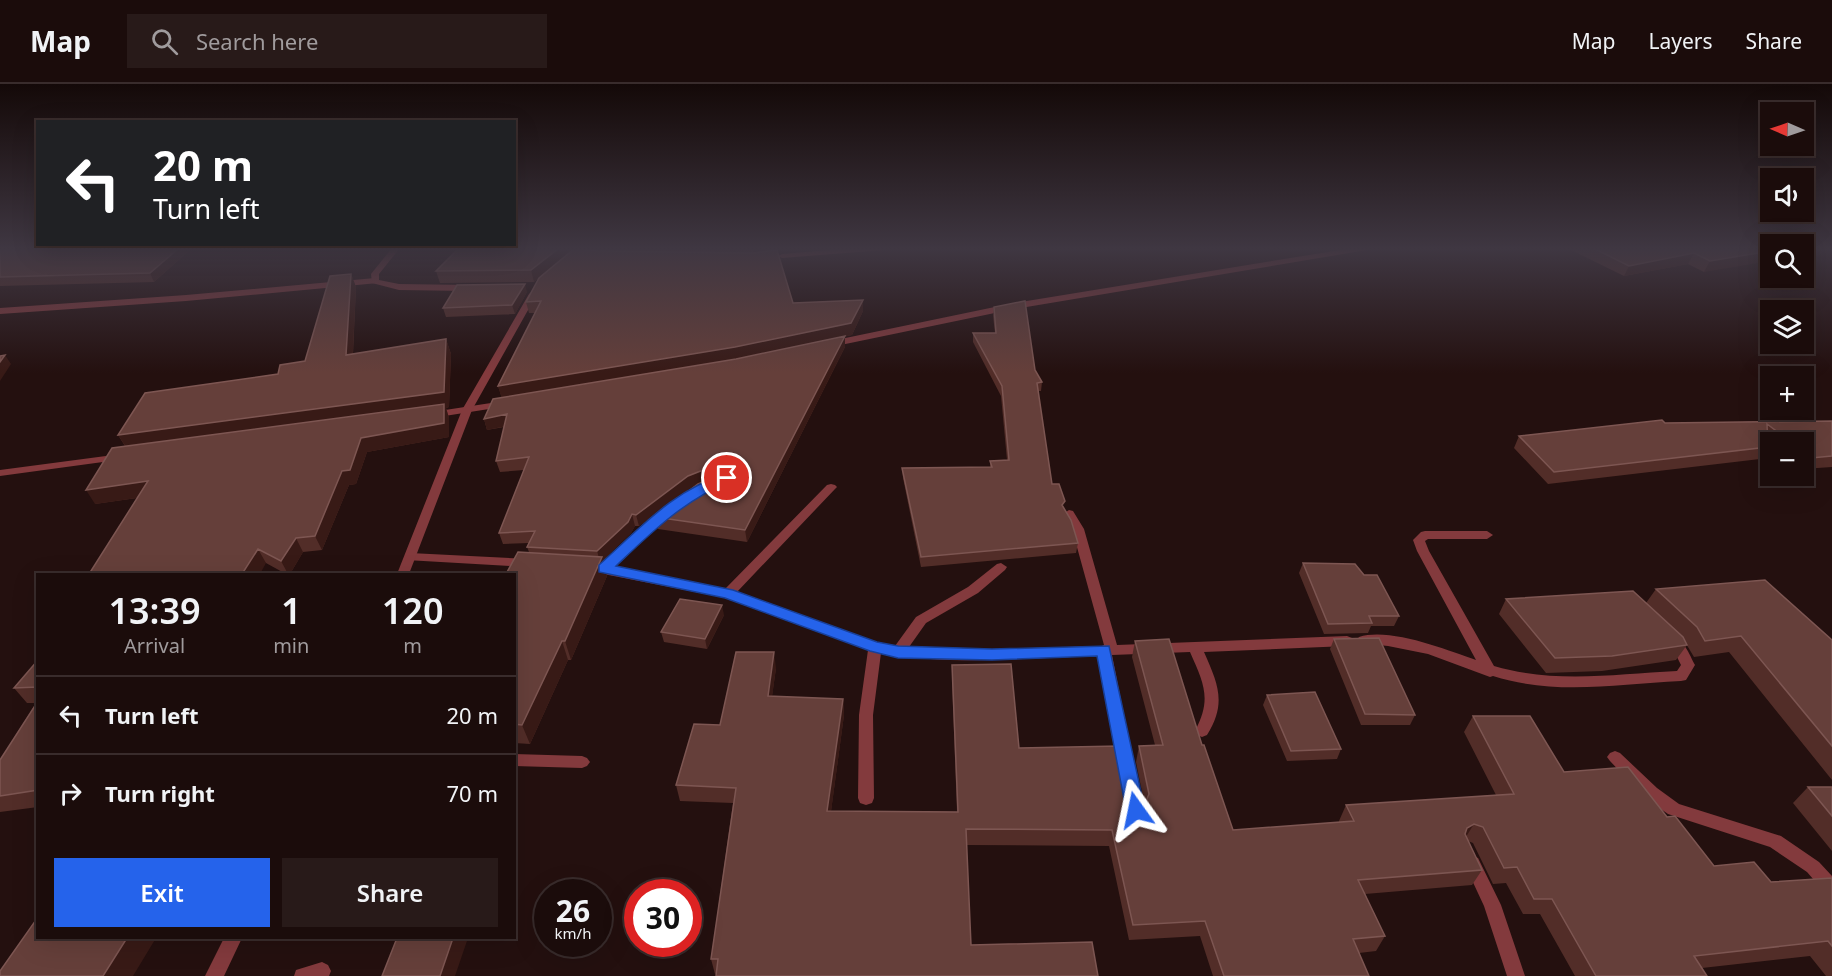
<!DOCTYPE html>
<html lang="en">
<head>
<meta charset="utf-8">
<style>
  body { margin:0; font-family:"Noto Sans",sans-serif; background:#281a19; color:#f1f3f6; height:100vh; display:flex; flex-direction:column; font-size:22px; white-space:nowrap }
  * { box-sizing:border-box; margin:0 }
  p { font-size:20px; color:#a09b9d }
  .icon { flex:none; width:33px; height:33px; fill:none; stroke:currentColor; stroke-width:2; stroke-linecap:round; stroke-linejoin:round }
  .map { position:relative; flex:1; overflow:hidden }
  .drawer { position:absolute; left:36px; top:489px; width:480px; height:366px; display:flex; flex-direction:column; background:#1b0c0b; border-radius:0px; box-shadow:0 6px 24px #0002,0 0 0 2px #392c2c }
  .drawer>* { flex:none }
  .banner { position:absolute; left:36px; top:36px; width:480px; height:126px; border-radius:0px; box-shadow:0 6px 24px #0002,0 0 0 2px #392c2c; background:#202124; color:#fff; overflow:hidden }
  .needle { width:39px; rotate:272deg }
  .controls { position:absolute; left:1760px; top:18px; display:grid; gap:12px }
  .controls a { display:grid; place-items:center; width:54px; height:54px; border-radius:0px; background:#1b0c0b; box-shadow:0 6px 24px #0002,0 0 0 2px #392c2c; font-size:30px }
  .speed { position:absolute; left:534px; top:795px; display:flex; gap:12px; font-size:30px; font-weight:700; text-align:center }
  .speed>* { display:grid; place-content:center; width:78px; height:78px; border-radius:50%; background:#1b0c0b; box-shadow:0 6px 24px #0002,0 0 0 2px #392c2c; line-height:1 }
  .speed small { font-size:15px; font-weight:400 }
  .speed .limit { border:9px solid #d22; background:#fff; color:#111 }
  .pin { position:absolute; display:grid; place-items:center; width:51px; height:51px; color:#fff; margin:-26px; border:3px solid #fff; border-radius:50%; box-shadow:0 2px 6px #0007 }
  .me { position:absolute; width:66px; margin:-33px; rotate:348deg; stroke-linejoin:round; filter:drop-shadow(0 0 4px #0008) }
  .turn { display:flex; align-items:center; gap:21px; height:126px; padding:0 18px; font-size:27px }
  .turn .icon { width:78px; height:78px; stroke-width:2.5 }
  .turn b { display:block; font-size:42px; line-height:51px }
  .eta { display:flex; justify-content:space-evenly; align-items:center; height:102px; text-align:center }
  .eta b { font-size:36px; font-weight:600; line-height:42px }
  .cta { display:flex; gap:12px; margin-top:auto; padding:12px 18px }
  .cta a { flex:1; height:69px; border-radius:0px; background:#2563eb; color:#fff; font-size:24px; font-weight:600; line-height:69px; text-align:center }
  .cta a+a { background:#281a19; color:#f1f3f6 }
  ul { padding:0; list-style:none }
  li { display:flex; align-items:center; gap:18px; height:78px; padding:0 18px; border-top:2px solid #392c2c }
  li div { flex:1 }
  li b { display:block; font-size:22px }
  li em { font-style:normal }
  header { display:flex; align-items:center; gap:36px; box-sizing:border-box; height:84px; padding:0 30px; background:#1b0c0b; border-bottom:2px solid #392c2c }
  header strong { font-size:28px }
  nav { display:flex; gap:33px; margin-inline-start:auto; font-size:21px }
  .search { width:420px; height:54px; background:#281a19; display:flex; align-items:center; gap:15px; box-sizing:border-box; padding:0 21px; border-radius:0px; color:#a09b9d; font-size:22px }
  .map>svg:first-child { display:block }
</style>
</head>
<body>
<header>
<strong>Map</strong>
<div class="search"><svg class="icon" aria-label="search" viewBox="0 0 24 24"><circle cx="10" cy="10" r="6"/><path d="M15 15l6 6"/></svg>Search here</div>
<nav><a>Map</a><a>Layers</a><a>Share</a></nav>
</header>
<div class="map">
<svg width="1832" height="892" viewBox="0 0 1832 892">
  <rect width="100%" height="100%" fill="#24100f"/>
  <g fill="none" stroke-linecap="round" stroke-linejoin="round">
    <path fill="#833a3d" fill-rule="evenodd" d="M852,164h36l-4,2 -102,8 -4,-2 4,-2z
      M375,194l3,1v4l-192,18 -186,13v-6l186,-13z"/>
    <path fill="#833a3d" fill-rule="evenodd" d="M392,164h8l-21,26v6l20,4 70,1 4,3 -4,3 -70,-1 -27,-7 -1,-9z
      M1352,164h19l-4,2 -353,59 -183,38 -5,-3 5,-3 183,-38z
      M504,317l4,1v4l-76,12 -5,-3 5,-3z
      M121,370l5,3 -1,2 -125,17v-6z
      M831,400l4,1 2,2 -2,2 -98,103 139,50 19,4 21,-29 52,-30 29,-23 4,-1 6,4 -2,3 -27,23 -52,30 -17,24 59,3 134,-4 2,-1 -32,-116 -9,-15 6,-4 4,1 11,18 33,116 230,-9 5,2 2,3 -2,3 -5,2 -143,6c14,32 23,51 3,83l-5,2 -5,-2 -2,-4c17,-32 9,-47 -5,-79l-78,3 31,155 -2,5 -6,2 -6,-2 -2,-5 -29,-154c-72,2 -146,10 -217,-3l-8,62 1,83 -2,5 -6,2 -6,-2 -2,-5 1,-83 9,-65 -142,-52 -138,-27 -6,-4 6,-4 12,2 64,-57h8l2,3 -2,3 -59,54 112,21 102,-104z
      M1425,447h62l6,4 -6,4h-59l-3,2 4,10 65,115c61,18 121,8 183,5l4,-6 -7,-14 -10,-11 2,-3c16,-4 23,17 29,28l-9,15 -5,1c-65,3 -124,15 -188,-5l-3,1 -62,-23 -40,-8 -29,-3 -2,-3 2,-3c31,-10 88,13 117,23l-59,-109 -4,-11 8,-8z
      M410,469l119,6 6,4 -6,4 -123,-7 -2,-3z
      M1615,667l5,2 37,35 22,16 102,32 38,26 13,14v20l-6,-2 -19,-22 -37,-25 -102,-33 -23,-16 -35,-37 -3,-4 3,-4z
      M514,670l68,2 5,2 3,4 -3,4 -5,2 -68,-2z
      M1472,771l6,3 23,47 24,71h-18l-23,-70 -20,-43 2,-5z
      M322,878l6,3 3,6 -2,5h-35l2,-6z"/>
    <path fill="#833a3d" fill-rule="evenodd" d="M533,207l4,3 -65,116 -63,164h-12l65,-164 67,-116z
      M224,854h18l-18,38h-19z"/>
  </g>
  <path fill="#522d28" d="M0,164h192l-38,34 -154,4z
    M459,164h120l7,1v-1h189v2h2l16,53 70,-3v11l-11,24 -14,3 7,-2v11l-98,195 -89,-13 -3,-12 43,-32 -8,3 -51,38h-4l-4,7 -29,28 5,15 -36,84h-3l-38,84 -16,-1v-169h-8l12,-22h11l-2,-5 2,-4 -26,1 -4,-11 25,-63 -24,2 -4,-11 8,-34 -17,3 -3,-11 9,-20 9,-1 -4,-12 37,-73h-6l-3,-11 13,-24 35,-29 -40,33 -94,1 -4,-12z
    M1567,164h203l-66,24 -16,-8 -64,12z
    M351,190l5,13 -3,67 93,-15 5,15 -2,53 -3,1 3,10v19l-82,15 -11,32 -7,1 -27,65 -19,2 -13,22h-4l-20,-11 -129,-65 -42,6 30,-58 -7,-11 160,-61 27,-13z
    M527,208l-12,22 -69,3 -3,-9z
    M994,223l48,75 -1,9h-3l14,93 12,25 14,34 -2,10 -155,14 -18,-89 -1,-10 88,-1v-6l17,-1 -6,-64 -28,-54v-9h22l-2,-17z
    M1832,337v46l-29,2v-27h-33v2l-2,-1v4l-8,12 -212,25 -34,-36 5,-12 146,-13z
    M1303,479l61,12 35,41 -5,10h-23l-3,7 -44,1 -25,-61z
    M1656,505l176,51v140l-103,-128 -35,5 -9,-15 2,3 -11,15 -74,11 -56,2 -47,-59 7,-15 140,4z
    M724,531l-17,34 -43,-7 -3,-10z
    M1334,555l81,76 -5,10h-49l-31,-76z
    M1135,557l67,104 31,85 106,-8v-1l7,-16 150,-10 -32,-63 9,-16 91,56 103,45 47,49 57,16 61,-4v98h-6l-16,-20 -108,12 5,8h-132l-35,-62h-17l-17,-31 -13,1 -20,-41 -5,-2 14,29 -10,15 -107,9 20,42 -9,15 -17,2 10,23h-156l-13,-40 -71,4 -20,-94 -143,-1 -251,129 -4,-15 22,-156 -53,-2 -4,-16 100,-117 -4,28 71,3 1,16 -13,96 126,1 -5,-132v-15l67,83 119,55 6,-1 -8,-40 3,-16 16,-1 -23,-88z
    M38,576v147l-38,5v-52l36,-57h-9l-13,-15z
    M1267,611l74,54 -4,10 -50,2 -24,-56z
    M1808,703h24v64l-39,-48z"/>
  <path fill="#381a16" d="M179,164h13l-38,34 -4,-9z
    M559,164h16l-41,34 -3,-12z
    M753,164h22v5l-21,3z
    M1770,167v10l-66,11 6,-11z
    M1694,169l-6,11 -64,12 5,-10z
    M351,190l5,13 -4,82 -6,-14z
    M525,200l2,8 -12,22 -3,-9z
    M863,216v11l-11,24 -115,24 -235,40 -4,-13z
    M845,252v11l-98,195 -2,-12z
    M446,255l5,15 -2,53 -3,1 3,10v19l-82,15 -11,32 -7,1 -27,65 -7,-14 -187,-86 -10,-15z
    M5,271l6,9 -11,17v-19z
    M507,330l4,11 -24,5 -3,-11z
    M726,377l2,12 -38,15 -51,38 -3,-11 52,-39z
    M148,397l9,14 -62,9 -9,-14z
    M632,430l3,12 -4,7 -29,28 5,15 -36,84 -6,-19 35,-80 -3,-10z
    M296,454l7,14 -13,22h-2l-7,-13z
    M258,465l8,14 -6,11h-18z
    M722,521l2,10 -17,34 -2,-10z
    M562,557l6,19 -38,84 -8,-19z
    M774,568l2,16 -6,44 -2,-16z
    M843,615l1,16 -15,112 -2,-16z
    M1474,740l-10,16 -7,3 10,-15z
    M127,854h29l-23,38h-30z
    M453,854h15l-13,38h-15z"/>
  <path fill="#653f3a" stroke="#7d5652" stroke-width="1.5" d="M0,164h179l-29,25 -150,4z
    M459,164h100l-28,22 -95,1z
    M575,164l23,3 155,2 24,-3 16,53 70,-3 -12,23 -116,24 -237,39 43,-85 -15,1 13,-24z
    M1593,164h177v3l-60,10 -16,-8 -65,13z
    M351,190l-5,81 100,-16 -2,53 -326,43 27,-42 133,-19 2,-9 25,-4 25,-85z
    M525,200l-13,21 -69,3 14,-23z
    M1025,217l10,69 7,12 -5,1 15,101h7l6,17 -3,4 9,15 7,23 -157,14 -19,-89 90,-1 -2,-6 19,-1 -7,-74 -29,-53h23l-2,-26z
    M845,252l-100,194 -90,-13 43,-33 33,-14 2,-5 -7,-4 -38,15 -52,39 -4,-1 -4,8 -31,29 -70,-4 8,-16 -36,2 30,-76 -33,4 11,-47 -23,5 9,-20 243,-40z
    M5,271l-5,7v-6z
    M444,320v19l-83,15 -11,32 -8,1 -27,65 -19,2 -15,23 -23,-12 -16,25h-153l59,-93 -62,9 26,-42z
    M1662,336l3,3 167,-2v35l-21,2 -8,-7v-9h-12l-24,-18 1,23 -214,25 -35,-36z
    M518,468l84,5 -37,84h-3l-40,84 -8,-1v-150h-8z
    M1303,479l52,1 9,11h13l22,41h-30l3,7 -44,1z
    M1765,496l67,60v106l-91,-110 -36,5 -8,-14 -41,-38z
    M1633,507l50,46 4,8 -75,11 -57,2 -49,-59z
    M680,515l42,6 -17,34 -44,-7z
    M1379,554l36,77 -50,-1 -31,-75z
    M1169,555l33,106h2l29,85 121,-9 -8,-16 168,-11 -41,-78h57l34,56 64,-5 39,50 8,-1 39,50 40,-4 17,20 61,-4v68l-4,-5 -134,15 13,20h-111l-44,-77h-18l-17,-32 -13,1 -21,-41 -9,-3 -7,4 -2,6 17,36 -124,10 27,56 -32,3 16,37h-145l-19,-55 -72,4 -21,-95 -146,-1 5,116 121,-3 6,34h-382l2,-17h-7l25,-171 -60,-3 18,-61 26,1 16,-73h38l-6,44 75,3 -16,112 131,1 -6,-147 59,-1 8,84 100,-2 12,54 7,3 8,-2 3,-7 -10,-48 24,-1 -28,-104z
    M38,576v27l-24,1z
    M1315,608l26,57 -50,2 -24,-56z
    M38,617v89l-38,6v-36z
    M1808,703h24v29z
    M38,833v21h89l-24,38h-103v-5z
    M397,854h56l-13,38h-58z"/>
  <linearGradient id="sky" x2="0" y2="1"><stop stop-color="#140908"/><stop offset="0.57" stop-color="#3f3742"/><stop offset="1" stop-color="#3f3742" stop-opacity="0"/></linearGradient>
  <rect width="1832" height="289" fill="url(#sky)"/>
  <path fill="#2563eb" stroke="#184099" stroke-width="1.5" d="M727,390l5,1v5c-50,22 -78,50 -116,86l117,24 144,52 21,4 94,3 117,-3 36,164 -3,5 -6,2 -7,-2 -3,-5 -29,-154 -105,4 -94,-2 -28,-7 -145,-53 -126,-26v-7c38,-34 77,-78 128,-91z"/>
</svg>
<div class="controls">
<a><svg class="needle" viewBox="-14 -14 28 28"><path d="M0-13l5 13h-10z" fill="#e53935"/><path d="M0 13l5-13h-10z" fill="#a09b9d"/></svg></a>
<a><svg class="icon" aria-label="sound" viewBox="0 0 24 24"><path d="M4 9h4l5-4v14l-5-4H4zM17 9q2 3 0 6"/></svg></a>
<a><svg class="icon" aria-label="search" viewBox="0 0 24 24"><circle cx="10" cy="10" r="6"/><path d="M15 15l6 6"/></svg></a>
<a><svg class="icon" aria-label="layers" viewBox="0 0 24 24"><path d="M12 4l9 5-9 5-9-5zM3 14l9 5 9-5"/></svg></a>
<a>+</a>
<a>−</a>
</div>
<div class="speed"><div>26<small>km/h</small></div><div class="limit">30</div></div>
<div class="pin" style="left:727px;top:394px;background:#d93025"><svg class="icon" aria-label="arrive" viewBox="0 0 24 24"><path d="M6 21V4h12l-3 4 3 4H6"/></svg></div>
<svg class="me" style="left:1136px;top:726px" viewBox="-20 -20 40 40"><path d="M0-17L14 15 0 8-14 15z" fill="#2563eb" stroke="#fff" stroke-width="4"/></svg>
<div class="banner">
<div class="turn"><svg class="icon" aria-label="left" viewBox="0 0 24 24"><path d="M17 20v-9H6M10 6l-5 5 5 5"/></svg><div><b>20 m</b>Turn left</div></div>
</div>
<section class="drawer">
<div class="eta">
<div><b>13:39</b><p>Arrival</p></div>
<div><b>1</b><p>min</p></div>
<div><b>120</b><p>m</p></div>
</div>
<ul>
<li><svg class="icon" aria-label="left" viewBox="0 0 24 24"><path d="M17 20v-9H6M10 6l-5 5 5 5"/></svg><div><b>Turn left</b></div><em>20 m</em></li>
<li><svg class="icon" aria-label="right" viewBox="0 0 24 24"><path d="M7 20v-9h11M14 6l5 5-5 5"/></svg><div><b>Turn right</b></div><em>70 m</em></li>
</ul>
<div class="cta"><a>Exit</a><a>Share</a></div>
</section>
</div>
</body>
</html>
